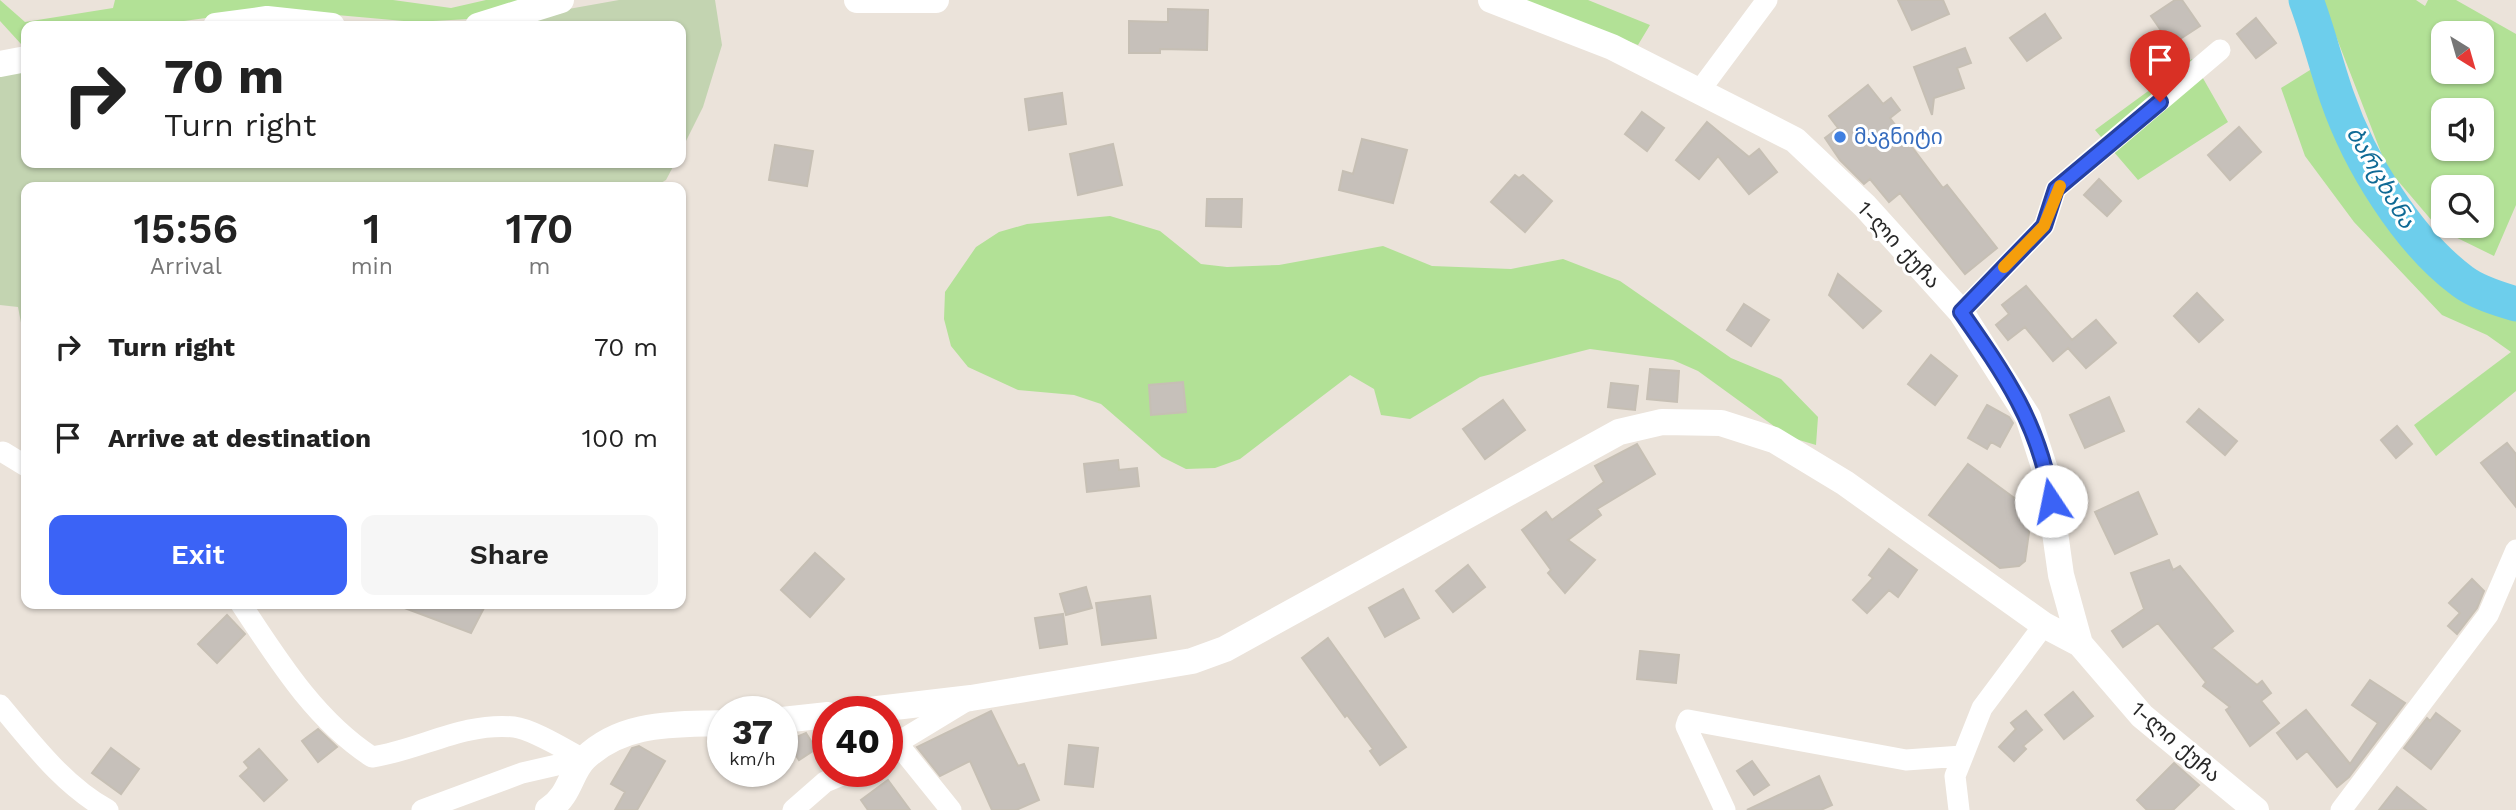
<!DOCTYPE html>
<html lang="en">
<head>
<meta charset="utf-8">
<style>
  body { margin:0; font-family:"Work Sans","Noto Sans Georgian",sans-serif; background:#f6f6f6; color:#222; height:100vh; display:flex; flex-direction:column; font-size:26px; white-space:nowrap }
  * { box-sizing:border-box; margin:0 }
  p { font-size:23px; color:#767676 }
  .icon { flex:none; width:38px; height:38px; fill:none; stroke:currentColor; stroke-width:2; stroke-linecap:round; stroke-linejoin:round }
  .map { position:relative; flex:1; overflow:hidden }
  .panel { position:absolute; left:21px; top:182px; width:665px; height:427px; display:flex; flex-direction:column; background:#fff; border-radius:14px; box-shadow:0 2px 5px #0004 }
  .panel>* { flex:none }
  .hud { position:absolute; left:21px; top:21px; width:665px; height:147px; border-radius:14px; box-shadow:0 2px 5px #0004; background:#fff; color:#222; overflow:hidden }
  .needle { width:46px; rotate:143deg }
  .fabs { position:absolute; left:2431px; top:21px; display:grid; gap:14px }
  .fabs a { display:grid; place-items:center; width:63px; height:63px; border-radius:14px; background:#fff; box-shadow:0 2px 5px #0004; font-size:35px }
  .speed { position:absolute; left:707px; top:696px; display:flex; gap:14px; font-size:35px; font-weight:700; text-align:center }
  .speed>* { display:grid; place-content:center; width:91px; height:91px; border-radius:50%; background:#fff; box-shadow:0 2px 5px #0004; line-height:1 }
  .speed small { font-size:18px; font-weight:400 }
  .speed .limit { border:10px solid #d22; background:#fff; color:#111 }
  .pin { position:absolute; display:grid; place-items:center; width:60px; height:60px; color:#fff; margin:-72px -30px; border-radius:50% 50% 50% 0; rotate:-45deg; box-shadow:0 0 7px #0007 }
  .pin .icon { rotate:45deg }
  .me { position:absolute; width:77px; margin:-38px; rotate:349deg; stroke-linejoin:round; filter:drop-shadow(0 0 5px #0008) }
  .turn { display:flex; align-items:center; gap:24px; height:147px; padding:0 28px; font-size:32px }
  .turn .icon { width:91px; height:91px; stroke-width:2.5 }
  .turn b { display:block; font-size:49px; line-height:60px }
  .eta { display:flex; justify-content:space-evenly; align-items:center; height:119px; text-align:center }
  .eta b { font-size:42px; font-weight:600; line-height:49px }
  .cta { display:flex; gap:14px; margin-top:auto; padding:14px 28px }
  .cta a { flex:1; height:80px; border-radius:14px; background:#3b63f6; color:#fff; font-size:28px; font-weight:600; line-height:80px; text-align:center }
  .cta a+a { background:#f6f6f6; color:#222 }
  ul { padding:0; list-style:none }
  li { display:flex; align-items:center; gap:21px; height:91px; padding:0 28px }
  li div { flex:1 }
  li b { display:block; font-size:26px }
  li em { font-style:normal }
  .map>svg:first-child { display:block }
</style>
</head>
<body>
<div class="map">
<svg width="2516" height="810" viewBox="0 0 2516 810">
  <rect width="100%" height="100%" fill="#ebe3da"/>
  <path fill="#b2e196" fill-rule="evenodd" d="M0,0l25,22 88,-14 2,-8h278l58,8 35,-8h53l-70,19 -54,3 -145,-13 -122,17h-122v17l-5,1 -21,-23z
    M1523,0h65l62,25 -12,20z
    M2322,0h94l9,6 3,-6h28l60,34v171l-22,51 -55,-27 -52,-61zM2482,33v39h-39v-39zM2482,110v39h-39v-39zM2482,187v39h-39v-39z
    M2192,59l36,63 -90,58 -43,-50z
    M2318,65c29,79 62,172 133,223 19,14 43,19 65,25v78l-80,65 -22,-31 97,-73 -24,-17 -45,-20 -88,-93 -49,-66 -24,-68z
    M1110,216l50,15 41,33 26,3 52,-2 104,-19 49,20 79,3 52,-10 57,22 111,77 50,21 37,38 -2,28 -27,-8 -91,-66 -25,-11 -83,-11 -110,28 -70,42 -29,-4 -7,-26 -24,-14 -110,84 -25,9 -29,1 -24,-12 -61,-53 -27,-9 -56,-5 -50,-23 -17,-21 -7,-27 1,-27 31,-45 23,-15 28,-8z"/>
  <path fill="#c3d4b1" d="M619,0h96l7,45 -19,62 -22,44v-125h-208z
    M26,66v97h649l-9,17 -12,7h-628v162l-8,-42 -18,-2v-233z"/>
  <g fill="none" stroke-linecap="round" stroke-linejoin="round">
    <path stroke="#6dceec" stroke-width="35" d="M2306,0c12,32 20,65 31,97 22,64 70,143 125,184 14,11 37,18 54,23"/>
  </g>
  <path fill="#c6c0ba" stroke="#c6bfb4" stroke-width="2" d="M1898,0h45l6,14 -37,16z
    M2175,0h7l18,26 -29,19 -20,-29z
    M1168,9l40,1 -1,40 -47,-1v4h-31v-32l39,1z
    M2045,14l16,24 -34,23 -17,-23z
    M2256,18l20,25 -20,15 -19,-24z
    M1965,48l6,15 -14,5 7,20 -30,10 -2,17 -18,-48z
    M1868,85l15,19 8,-6 9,12 -10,8 53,70 4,-3 50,63 -32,26 -65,-81 -11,9 -19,-23 -6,5 -24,-24 -15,-22 13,-10 -9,-12z
    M1062,93l4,31 -37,6 -4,-31z
    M1642,112l22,16 -17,23 -22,-17z
    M1707,122l42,35 10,-8 18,23 -28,22 -31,-38 -19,23 -23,-19z
    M2239,127l22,25 -31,28 -22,-25z
    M1362,139l45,11 -14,53 -54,-13 4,-19 10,3z
    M1113,144l9,41 -44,10 -8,-41z
    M775,145l38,6 -6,35 -38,-6z
    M1515,175l4,3 4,-3 29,26 -27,31 -34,-30z
    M2099,179l22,22 -14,15 -23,-21z
    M1207,199h35l-1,28 -35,-1z
    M1838,274l43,37 -18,17 -34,-33z
    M2026,286l46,54 24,-20 20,23 -30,25 -18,-20 -15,13 -28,-34 -17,13 -12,-15 13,-11 -7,-9z
    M2197,293l26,27 -24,22 -25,-26z
    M1744,304l25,16 -18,26 -24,-16z
    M1931,355l26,21 -22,29 -27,-21z
    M1650,369l29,2 -2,31 -30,-3z
    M1183,382l3,30 -35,3 -2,-30z
    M1611,383l27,3 -3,24 -27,-3z
    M2109,397l15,34 -39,17 -15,-33z
    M1503,400l22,30 -40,29 -22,-30z
    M1987,405l22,12 4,6 -13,24 -9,-5 -4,7 -19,-11z
    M2199,409l38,32 -12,14 -38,-33z
    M2397,426l15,18 -16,14 -15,-18z
    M2507,443l9,11v53l-35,-44z
    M1637,444l18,30 -58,35 4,6 -33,25 27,20 -30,33 -17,-20 3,-3 -29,-40 24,-18 6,8 52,-38 -9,-16z
    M1118,460l1,10 18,-2 2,18 -52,6 -3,-28z
    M1968,464l64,47 -7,50 -6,5 -19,2 -71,-53z
    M2138,492l19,42 -42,20 -20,-42z
    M1889,549l28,21 -19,27 -9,-7 -22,23 -14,-13 20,-22 -4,-3z
    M815,553l29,26 -34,38 -29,-27z
    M2169,560l4,10 7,-4 53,65 -21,17 45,37 5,-4 9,12 -10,8 18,22 -29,23 -24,-36 4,-3 -27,-21 3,-4 -48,-59 -35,24 -11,-16 32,-22 -13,-36z
    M1468,565l17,22 -32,25 -17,-21z
    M2472,579l12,12 -7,17 -20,26 -9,-8 12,-13 -11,-10z
    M1086,587l6,21 -26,7 -6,-21z
    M1403,589l16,29 -34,19 -16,-29z
    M1150,596l6,42 -54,7 -6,-42z
    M394,604h92l-15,29z
    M1063,614l4,30 -27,4 -5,-30z
    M227,615l18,19 -28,29 -19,-19z
    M1328,638l78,109 -26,18 -10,-14 3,-2 -26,-34 -2,2 -43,-59z
    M1640,651l39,4 -3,28 -39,-4z
    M2370,680l35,23 -56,74 -12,10 -30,-36 -10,8 -20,-26 29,-23 44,54 28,-41 -26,-18z
    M2073,692l20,24 -29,23 -19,-24z
    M991,711l27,55 6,-2 15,36 -23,10h-24l-22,-49 -30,15 -23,-29z
    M2026,711l16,19 -19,16 3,3 -12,12 -15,-14 17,-18 -5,-6z
    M2436,713l24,18 -29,38 -27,-21 23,-30 3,3z
    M318,729l19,18 -19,15 -16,-21z
    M806,733l10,16 -17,11 -12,-19z
    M1069,745l29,3 -5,39 -28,-3z
    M639,746l26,15 -28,49h-22l10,-18 -14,-8 21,-36z
    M111,748l28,21 -18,25 -29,-21z
    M259,749l28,31 -23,21 -24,-25 9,-8 -5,-6z
    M1752,761l17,24 -15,10 -17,-24z
    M2174,763l25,22 -26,25h-26l-10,-10z
    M1819,776l13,29 -11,5h-74z
    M888,780l22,30h-42l-7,-10z
    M2397,787l29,23h-47z"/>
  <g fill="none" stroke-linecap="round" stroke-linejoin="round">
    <path stroke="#fff" stroke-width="21" d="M1700,90l67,-90
      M1961,312l83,-86 12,-37 164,-139
      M3,452l23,14
      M241,604c37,56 74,116 131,153 48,-7 91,-35 142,-30 18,2 52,23 69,32
      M0,705c33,39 63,80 108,105
      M897,743l54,67
      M887,749l79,-48
      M422,810l100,-37 61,-14
      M793,810l32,-28 24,-10
      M1725,810l-39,-84 2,-6 218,40 56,-4
      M1959,810l-4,-34 27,-68 62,-83
      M2341,810l147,-195 28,-65"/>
    <path stroke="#fff" stroke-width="26" d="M857,0h79
      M1491,0l121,47 183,93 70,66 96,106 67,105 19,59 14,99 19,69 62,72 114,94
      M216,26l51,-7 65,7
      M478,26l83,-26
      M0,64l26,-5
      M852,712l119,-14 221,-37 33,-12 394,-217 43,-10 59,1 53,17 71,43 199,142 36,19
      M782,720l46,-5
      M548,810c23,-15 22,-38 37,-52 39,-37 89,-33 138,-35"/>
  </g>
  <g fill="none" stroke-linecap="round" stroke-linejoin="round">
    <defs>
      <path id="route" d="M2051,501c-10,-75 -48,-129 -90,-189l83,-86 12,-37 104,-87"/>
    </defs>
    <use href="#route" stroke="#2640a0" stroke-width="18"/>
    <use href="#route" stroke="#3b63f6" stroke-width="12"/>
    <path stroke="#f59e0b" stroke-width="12" d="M2004,267l40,-41 16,-40"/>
  </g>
  <circle fill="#3f7fe0" stroke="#fff" stroke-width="2.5" cx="1840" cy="137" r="7"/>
  <g text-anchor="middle" stroke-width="6" stroke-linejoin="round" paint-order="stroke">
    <g font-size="21" fill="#366cbe" stroke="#fff" text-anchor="start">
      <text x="1854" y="144">მაგნიტი</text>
    </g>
    <g font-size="21" fill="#282828" stroke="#fff">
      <text transform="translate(1899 245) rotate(47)" y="7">1-ლი ქუჩა</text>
      <text transform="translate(2176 742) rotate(41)" y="7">1-ლი ქუჩა</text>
    </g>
    <g font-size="23" font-style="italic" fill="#0f6a95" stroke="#fff">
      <text transform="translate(2381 177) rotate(60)" y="8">ბარცხანა</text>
    </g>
  </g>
</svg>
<div class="fabs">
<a><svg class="needle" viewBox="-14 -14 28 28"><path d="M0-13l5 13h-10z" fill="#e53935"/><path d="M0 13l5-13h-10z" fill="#767676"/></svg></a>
<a><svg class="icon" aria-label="sound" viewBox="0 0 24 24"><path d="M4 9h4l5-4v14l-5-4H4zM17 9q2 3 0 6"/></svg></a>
<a><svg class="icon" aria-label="search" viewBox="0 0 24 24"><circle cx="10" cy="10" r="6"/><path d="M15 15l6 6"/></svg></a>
</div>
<div class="speed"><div>37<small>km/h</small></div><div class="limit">40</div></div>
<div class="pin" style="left:2160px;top:102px;background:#d93025"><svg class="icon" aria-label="arrive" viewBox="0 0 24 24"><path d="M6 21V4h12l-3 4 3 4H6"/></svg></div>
<svg class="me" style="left:2051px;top:501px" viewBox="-20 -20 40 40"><circle r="19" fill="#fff"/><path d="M0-13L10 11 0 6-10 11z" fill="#3b63f6"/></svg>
<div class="hud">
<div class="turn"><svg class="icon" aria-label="right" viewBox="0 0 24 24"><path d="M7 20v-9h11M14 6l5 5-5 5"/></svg><div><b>70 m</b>Turn right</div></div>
</div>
<section class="panel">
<div class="eta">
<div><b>15:56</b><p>Arrival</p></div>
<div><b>1</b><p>min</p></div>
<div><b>170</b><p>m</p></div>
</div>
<ul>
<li><svg class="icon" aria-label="right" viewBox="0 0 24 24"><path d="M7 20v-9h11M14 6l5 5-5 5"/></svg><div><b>Turn right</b></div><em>70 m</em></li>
<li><svg class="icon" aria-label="arrive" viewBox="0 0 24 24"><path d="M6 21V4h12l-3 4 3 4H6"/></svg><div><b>Arrive at destination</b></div><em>100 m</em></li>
</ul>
<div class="cta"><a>Exit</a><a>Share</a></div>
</section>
</div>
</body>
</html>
